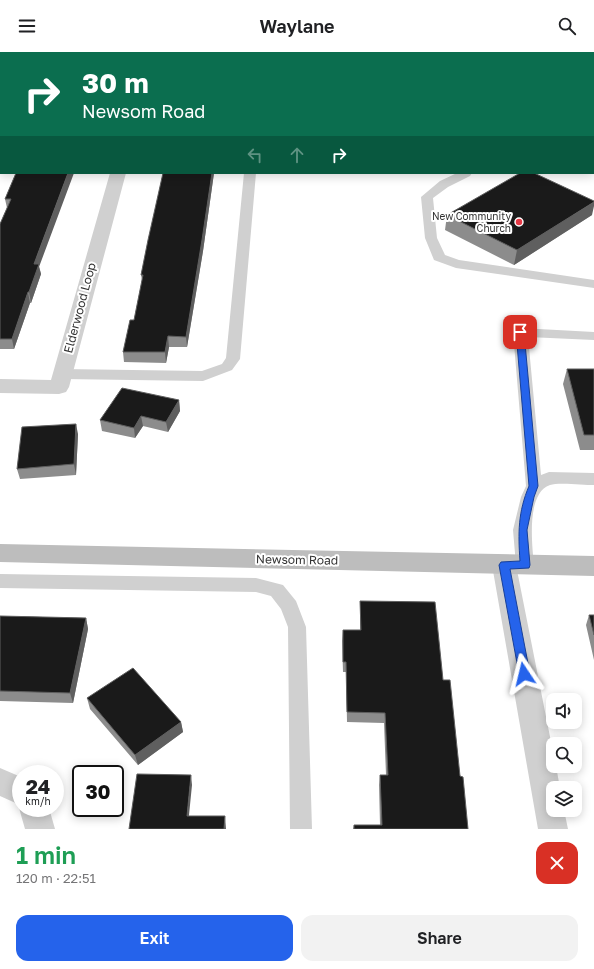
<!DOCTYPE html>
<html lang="en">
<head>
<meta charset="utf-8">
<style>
  body { margin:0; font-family:"Golos Text",sans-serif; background:#f2f2f2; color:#202124; height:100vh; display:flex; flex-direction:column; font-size:15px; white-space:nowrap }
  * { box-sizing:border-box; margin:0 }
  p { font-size:13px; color:#757577 }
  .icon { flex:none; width:22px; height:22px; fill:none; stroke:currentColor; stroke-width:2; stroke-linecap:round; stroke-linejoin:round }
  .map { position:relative; height:777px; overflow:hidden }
  .side { display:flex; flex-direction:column; background:#fff; flex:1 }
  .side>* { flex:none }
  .top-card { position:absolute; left:0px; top:0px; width:594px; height:122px; box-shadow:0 2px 10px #0003; background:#0b6e4f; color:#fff; overflow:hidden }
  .fabs { position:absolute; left:546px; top:641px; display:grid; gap:8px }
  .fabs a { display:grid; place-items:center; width:36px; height:36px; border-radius:8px; background:#fff; box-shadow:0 2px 10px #0003; font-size:20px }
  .speed { position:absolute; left:12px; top:713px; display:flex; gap:8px; font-size:20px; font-weight:700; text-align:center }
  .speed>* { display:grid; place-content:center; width:52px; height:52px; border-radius:50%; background:#fff; box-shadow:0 2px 10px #0003; line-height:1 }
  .speed small { font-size:10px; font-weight:400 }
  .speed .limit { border:2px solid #111; border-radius:6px; background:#fff; color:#111 }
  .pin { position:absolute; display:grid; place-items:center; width:34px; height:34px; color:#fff; margin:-17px; border-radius:8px; box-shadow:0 2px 6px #0006 }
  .me { position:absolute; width:44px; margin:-22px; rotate:350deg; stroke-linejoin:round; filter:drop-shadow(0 0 3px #0008) }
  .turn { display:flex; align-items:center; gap:14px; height:84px; padding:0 16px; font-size:18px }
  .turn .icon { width:52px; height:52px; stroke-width:2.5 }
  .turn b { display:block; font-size:28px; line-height:34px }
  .lanes { display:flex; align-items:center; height:38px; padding:0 16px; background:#0003; justify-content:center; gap:20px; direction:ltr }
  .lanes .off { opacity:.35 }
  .round { display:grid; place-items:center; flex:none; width:42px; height:42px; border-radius:12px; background:#f2f2f2 }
  .overview { display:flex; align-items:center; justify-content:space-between; height:68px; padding:0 16px }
  h1 { font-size:24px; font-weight:600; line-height:30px; color:#1e9e55 }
  .button { display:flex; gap:8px; margin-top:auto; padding:8px 16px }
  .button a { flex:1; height:46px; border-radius:12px; background:#2563eb; color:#fff; font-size:16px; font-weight:600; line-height:46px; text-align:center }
  .button a+a { background:#f2f2f2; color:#202124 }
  header { display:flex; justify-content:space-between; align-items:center; height:52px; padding:0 16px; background:#fff; font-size:18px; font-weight:600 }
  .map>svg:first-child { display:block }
</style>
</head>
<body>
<header><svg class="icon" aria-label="menu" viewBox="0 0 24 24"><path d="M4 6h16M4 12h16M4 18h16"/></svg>Waylane<svg class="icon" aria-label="search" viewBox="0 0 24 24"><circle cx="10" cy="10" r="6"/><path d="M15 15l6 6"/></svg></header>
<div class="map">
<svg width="594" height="777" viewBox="0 0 594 777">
  <rect width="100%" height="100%" fill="#fff"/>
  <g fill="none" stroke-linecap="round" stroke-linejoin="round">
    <path fill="#d0d0d0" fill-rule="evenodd" d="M25,0h10v1h-10z
      M407,0h10v1h-10z
      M556,0h10v1h-10z
      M593,67h1v6h-1z
      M244,121h12l-16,186 -8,11 -29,11 -141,-2 -5,-2 -2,-3 2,-3 5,-2 140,2 20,-7 4,-6z
      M457,121h15l-2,3 -22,11 -15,11 4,40 8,17 14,5 135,20v8l-138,-20 -22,-8 -9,-22 -4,-41 19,-16z
      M520,276l74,4v8l-66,-3 13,138 8,-3 45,1v12c-10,0 -36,-3 -44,0 -24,8 -18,59 -16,80l-3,5 -6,2 -6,-2 -3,-5 -3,-35 8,-33 5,-11 -13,-154 2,-3z
      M0,522l256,4 27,7 13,16 10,26 6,202h-22l-2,-202 -7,-18 -10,-13 -15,-4 -256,-4z"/>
    <path fill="#d0d0d0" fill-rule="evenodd" d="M110,121h16l-57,214 -3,5 -7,2 -59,-1v-14l51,1z
      M504,503l9,3 3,7 37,187v14h3l4,22h-7v22h11l4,19h-30l-46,-264 3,-7z
      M0,716l21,9v31h28l6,21h-30l-6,-21 1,-3 -20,-9z"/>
    <path fill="#bdbdbd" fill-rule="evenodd" d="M0,13h1v8h-1z
      M593,19h1v8h-1z
      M0,33h1v8h-1z
      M593,40h1v8h-1z
      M0,492l594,12v20l-594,-14z"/>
  </g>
  <path fill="#8c8c8c" d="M16,121l25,101 -10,29h-1l-16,46h-14v-125l7,-16 -2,-9z
    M163,121h51l-11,78 -16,96h-18l-3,16 -42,-1 -1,-10 11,-32 8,-40 -1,-5z
    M447,163h145l-78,50 -69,-35z
    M567,317h27v81h-14l-17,-66z
    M179,348l1,11 -12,21 -25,-6 -8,12 -33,-7 -2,-11z
    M78,382l-2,41 -56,4 -3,-10z
    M360,549l83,79 17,96 8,53h-115l1,-4h26l-1,-40 1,-10h6l-2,-52 -37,-1 -1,-50h-3l-1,-31 1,-11h17z
    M589,563h5v45l-8,-35z
    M0,564l86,2 2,11 -15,74 -73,-2z
    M87,646l94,24 2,10 -45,33 -48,-56z"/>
  <path fill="#5f5f5f" d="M68,121h6l-35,94 2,7 -10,29 -2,-11 5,-28z
    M212,121h2l-11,78 -16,96 -1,-10z
    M594,150v4l-2,9 -78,50 3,-15z
    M28,240l2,11 -16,46 -2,-10z
    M168,284l1,11 -3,16 -1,-11z
    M179,348l1,11 -12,21 -2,-10z
    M141,364l2,10 -8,12 -1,-10z
    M76,372l2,10 -2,41 -2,-11z
    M86,566l2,11 -15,74 -3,-10z
    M181,670l2,10 -45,33 -3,-10z
    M191,723l1,10 -4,40 -1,-9z
    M225,764l1,13h-2z"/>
  <path fill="#1a1a1a" stroke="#5f5f5f" d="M16,121h52l-34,91h5l-10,28h-1l-16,47h-12v-115l11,-25h-6z
    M163,121h49l-10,67 -16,97 -18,-1 -3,16h-42l7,-32h4l9,-45h-2l7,-35z
    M520,121h14l60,28v1l-77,48 -70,-35z
    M567,317h27v66h-10z
    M122,336l57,12 -13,22 -25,-6 -7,12 -34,-8z
    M76,372l-2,40 -57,5 5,-42z
    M360,549l75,1 8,78h7l10,96 3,1 5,52h-114v-4h28l-2,-50h8l-3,-62 -38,-1 -1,-50h-3v-32h18z
    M589,563h5v20z
    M0,564l86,2 -16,75 -70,-2z
    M133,616l48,54 -46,33 -48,-57z
    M137,722l54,1 -4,41h38l-1,13h-95z"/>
  <path fill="#2563eb" stroke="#184099" d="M517,278h6l1,2 14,154 -4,11 -7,33 3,35 -1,3 -19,1 20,105 -2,3 -4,1 -4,-1 -1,-3 -20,-109 2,-3 19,-1c-2,-28 -2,-49 9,-75l-13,-154z"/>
  <circle fill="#e63946" stroke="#fff" stroke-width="1.5" cx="519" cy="170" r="4"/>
  <g text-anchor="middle" stroke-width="4" stroke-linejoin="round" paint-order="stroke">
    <g font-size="10" fill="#333" stroke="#fff" text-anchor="end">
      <text x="511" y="168">New Community<tspan x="511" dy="12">Church</tspan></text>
    </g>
    <g font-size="12" fill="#333" stroke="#fff">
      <text transform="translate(80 256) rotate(-75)" y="4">Elderwood Loop</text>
      <text transform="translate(297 508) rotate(1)" y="4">Newsom Road</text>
    </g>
  </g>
</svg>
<div class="fabs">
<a><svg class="icon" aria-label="sound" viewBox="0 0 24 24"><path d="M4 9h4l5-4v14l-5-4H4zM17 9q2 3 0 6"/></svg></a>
<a><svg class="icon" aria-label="search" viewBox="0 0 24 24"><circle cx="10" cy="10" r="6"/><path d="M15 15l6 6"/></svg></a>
<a><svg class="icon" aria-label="layers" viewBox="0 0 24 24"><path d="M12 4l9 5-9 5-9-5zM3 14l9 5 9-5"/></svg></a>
</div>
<div class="speed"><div>24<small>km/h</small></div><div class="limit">30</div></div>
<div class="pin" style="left:520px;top:280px;background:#d93025"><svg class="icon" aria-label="arrive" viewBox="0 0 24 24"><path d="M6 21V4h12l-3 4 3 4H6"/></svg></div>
<svg class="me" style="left:524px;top:622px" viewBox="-20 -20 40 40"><path d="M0-17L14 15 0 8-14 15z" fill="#2563eb" stroke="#fff" stroke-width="4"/></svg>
<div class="top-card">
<div class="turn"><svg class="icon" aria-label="right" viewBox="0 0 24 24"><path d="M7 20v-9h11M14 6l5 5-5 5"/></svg><div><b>30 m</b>Newsom Road</div></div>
<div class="lanes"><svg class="icon off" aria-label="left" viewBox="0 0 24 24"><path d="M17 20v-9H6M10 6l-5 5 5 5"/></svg><svg class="icon off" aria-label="ahead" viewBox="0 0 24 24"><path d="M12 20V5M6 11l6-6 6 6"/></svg><svg class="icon" aria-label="right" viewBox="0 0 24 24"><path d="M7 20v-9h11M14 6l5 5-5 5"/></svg></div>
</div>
</div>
<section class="side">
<div class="overview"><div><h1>1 min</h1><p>120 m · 22:51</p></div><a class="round" style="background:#d93025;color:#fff"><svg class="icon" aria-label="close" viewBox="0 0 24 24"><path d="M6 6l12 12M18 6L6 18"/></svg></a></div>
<div class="button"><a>Exit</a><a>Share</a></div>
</section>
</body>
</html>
